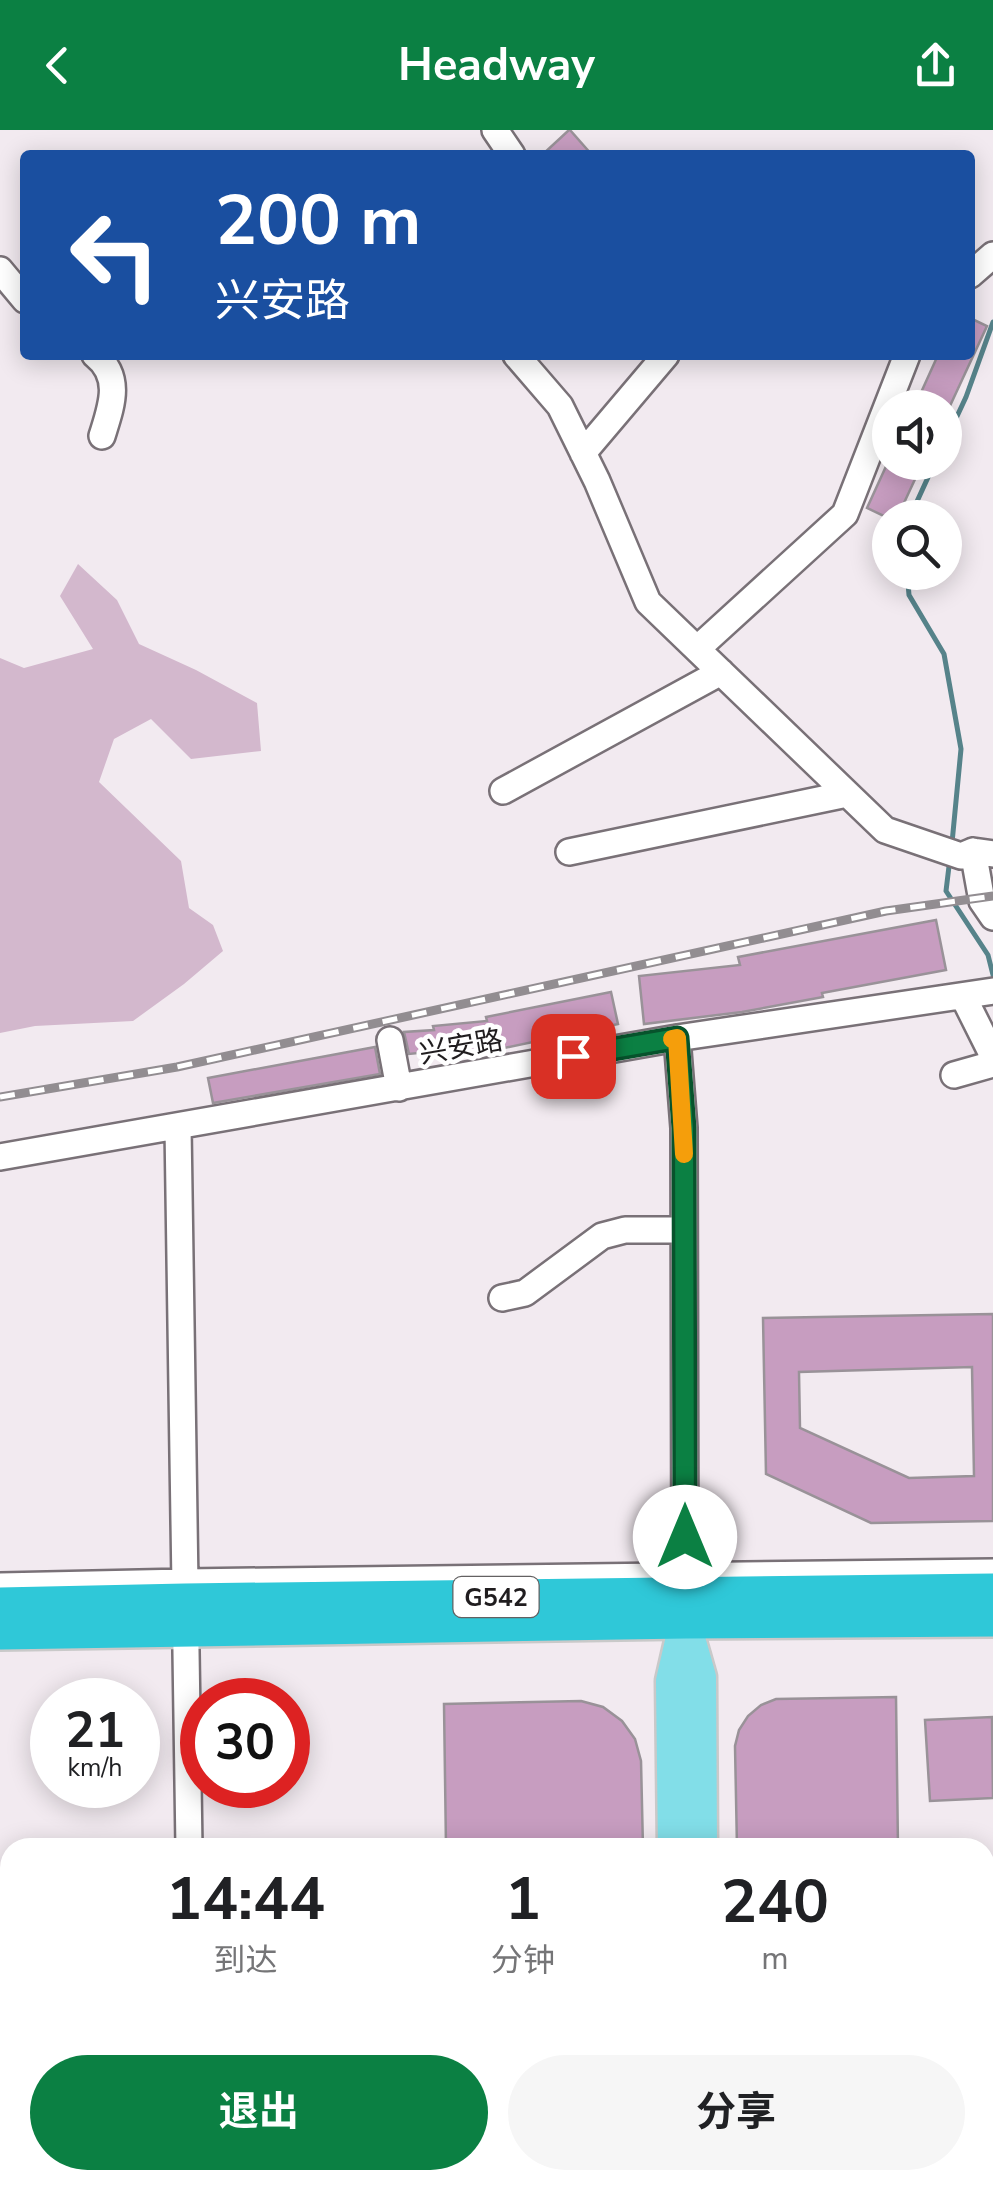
<!DOCTYPE html>
<html lang="zh">
<head>
<meta charset="utf-8">
<style>
  body { margin:0; font-family:"Nunito Sans","Noto Sans SC",sans-serif; background:#f6f6f6; color:#202124; height:100vh; display:flex; flex-direction:column; font-size:38px; white-space:nowrap }
  * { box-sizing:border-box; margin:0 }
  p { font-size:32px; color:#757577 }
  .icon { flex:none; width:55px; height:55px; fill:none; stroke:currentColor; stroke-width:2; stroke-linecap:round; stroke-linejoin:round }
  .map { position:relative; flex:1; overflow:hidden }
  .details { position:absolute; left:0px; top:1708px; width:995px; height:352px; display:flex; flex-direction:column; background:#fff; border-radius:30px 30px 0 0; box-shadow:0 5px 25px #0003 }
  .details>* { flex:none }
  .hud { position:absolute; left:20px; top:20px; width:955px; height:210px; border-radius:10px; box-shadow:0 5px 25px #0003; background:#1a4fa0; color:#fff; overflow:hidden }
  .buttons { position:absolute; left:872px; top:260px; display:grid; gap:20px }
  .buttons a { display:grid; place-items:center; width:90px; height:90px; border-radius:50%; background:#fff; box-shadow:0 5px 25px #0003; font-size:50px }
  .speed { position:absolute; left:30px; top:1548px; display:flex; gap:20px; font-size:50px; font-weight:700; text-align:center }
  .speed>* { display:grid; place-content:center; width:130px; height:130px; border-radius:50%; background:#fff; box-shadow:0 5px 25px #0003; line-height:1 }
  .speed small { font-size:25px; font-weight:400 }
  .speed .limit { border:15px solid #d22; background:#fff; color:#111 }
  .pin { position:absolute; display:grid; place-items:center; width:85px; height:85px; color:#fff; margin:-42px; border-radius:20px; box-shadow:0 5px 15px #0006 }
  .me { position:absolute; width:110px; margin:-55px; rotate:0deg; stroke-linejoin:round; filter:drop-shadow(0 0 8px #0008) }
  .turn { display:flex; align-items:center; gap:35px; height:210px; padding:0 30px; font-size:45px }
  .turn .icon { width:130px; height:130px; stroke-width:2.5 }
  .turn b { display:block; font-size:70px; line-height:85px }
  .eta { display:flex; justify-content:space-evenly; align-items:center; height:170px; text-align:center }
  .eta b { font-size:60px; font-weight:700; line-height:70px }
  .cta { display:flex; gap:20px; margin-top:auto; padding:20px 30px }
  .cta a { flex:1; height:115px; border-radius:60px; background:#0b8043; color:#fff; font-size:40px; font-weight:700; line-height:115px; text-align:center }
  .cta a+a { background:#f6f6f6; color:#202124 }
  header { display:flex; justify-content:space-between; align-items:center; height:130px; padding:0 30px; background:#0b8043; color:#fff; font-size:45px; font-weight:700 }
  .map>svg:first-child { display:block }
</style>
</head>
<body>
<header><svg class="icon" aria-label="back" viewBox="0 0 24 24"><path d="M15 5l-7 7 7 7"/></svg>Headway<svg class="icon" aria-label="share" viewBox="0 0 24 24"><path d="M12 15V3M7 8l5-5 5 5M5 13v7h14v-7"/></svg></header>
<div class="map">
<svg width="993" height="2059" viewBox="0 0 993 2059">
  <rect width="100%" height="100%" fill="#f2eaf0"/>
  <path fill="#d3b8cd" d="M78,434l39,36 22,44 57,26 61,33 4,48 -70,8 -40,-40 -37,20 -15,43 82,79 8,47 24,17 10,26 -39,33 -51,37 -98,5 -35,7v-375l24,10 69,-19 -33,-53z"/>
  <g fill="none" stroke-linecap="round" stroke-linejoin="round">
    <path stroke="#56838a" stroke-width="5" d="M945,312l21,-45 27,-75
      M912,388l2,-10 21,-46
      M907,442l2,23 35,59 17,95 -9,94
      M950,728l-4,33 42,64 5,20"/>
  </g>
  <path fill="#c79dc0" stroke="#999298" stroke-width="2.5" fill-rule="evenodd" d="M570,0l22,25h-50l27,-25z
    M970,188l17,8 -38,82h-35l24,-53h32z
    M888,332h35l-26,56h-9l-21,-10z
    M936,790l10,50 -124,23 1,4 -81,15 -98,12 -5,-48 101,-11 -2,-8z
    M611,862l7,32 -133,28 -46,4 -1,-5 -29,3 -5,-22 30,-2 -1,-4 54,-5 -1,-4z
    M375,917l5,27 -167,29 -5,-25z
    M993,1184v207l-122,2 -105,-49 -3,-156zM972,1237l2,109 -65,2 -109,-50 -1,-56z
    M896,1567l2,151h-161l-2,-102 4,-16 9,-14 13,-11 15,-6z
    M581,1571l22,6 19,14 13,18 6,22 2,87h-197l-2,-144z
    M992,1587l1,81 -63,3 -5,-81z"/>
  <g fill="none" stroke-linecap="round" stroke-linejoin="round">
    <defs>
      <path id="minor" d="M495,0l17,25
        M0,140l25,30
        M970,145l23,-20
        M95,225c28,22 16,52 7,81
        M516,225l44,51 37,75 51,121 237,228 76,26 12,-5 20,3
        M583,323l83,-98
        M697,519l148,-135 62,-159
        M503,661l218,-119
        M973,721l9,50 11,16
        M569,722l278,-58
        M963,866l27,54 3,12
        M677,908l7,90 1,460
        M390,910l9,48
        M954,945l39,-11
        M178,997l11,721
        M0,1027l677,-119 316,-47
        M502,1168l23,-5 77,-57 23,-6h59
        M0,1456l185,-4 808,-10
        M985,1820h8
        M195,2050v9
        M946,2050v9"/>
      <path id="major" d="M685,1491l16,56 1,171
        M673,1718l-2,-167 13,-57
        M678,2050v9
        M705,2050v9"/>
      <path id="highway" d="M0,1475l185,-4 808,-10
        M0,1502l685,-11 308,-2"/>
    </defs>
    <use href="#minor" stroke="#797177" stroke-width="30"/>
    <use href="#major" stroke="#c9c9c9" stroke-width="35"/>
    <use href="#highway" stroke="#c9c9c9" stroke-width="40"/>
    <use href="#minor" stroke="#fff" stroke-width="25"/>
    <use href="#major" stroke="#82dee8" stroke-width="30"/>
    <use href="#highway" stroke="#2fc8d8" stroke-width="35"/>
    <defs>
      <path id="rail" d="M0,967l177,-30 709,-156 107,-15"/>
    </defs>
    <use href="#rail" stroke="#928d91" stroke-width="9"/>
    <use href="#rail" stroke="#fff" stroke-width="5" stroke-dasharray="15" stroke-linecap="butt"/>
  </g>
  <g fill="none" stroke-linecap="round" stroke-linejoin="round">
    <defs>
      <path id="route" d="M573,926l104,-18 7,90 1,409"/>
    </defs>
    <use href="#route" stroke="#07532c" stroke-width="25"/>
    <use href="#route" stroke="#0b8043" stroke-width="18"/>
    <path stroke="#f59e0b" stroke-width="18" d="M672,909l5,-1 7,116"/>
  </g>
  <g text-anchor="middle" stroke-width="9" stroke-linejoin="round" paint-order="stroke">
    <rect fill="#fff" stroke="#636162" stroke-width="2.5" x="453.5" y="1447" width="85" height="40" rx="8"/>
    <g font-size="25" font-weight="bold" fill="#201d1f">
      <text x="496" y="1476">G542</text>
    </g>
    <g font-size="28" fill="#201d1f" stroke="#fff">
      <text transform="translate(461 916) rotate(-10)" y="10">兴安路</text>
    </g>
  </g>
</svg>
<div class="buttons">
<a><svg class="icon" aria-label="sound" viewBox="0 0 24 24"><path d="M4 9h4l5-4v14l-5-4H4zM17 9q2 3 0 6"/></svg></a>
<a><svg class="icon" aria-label="search" viewBox="0 0 24 24"><circle cx="10" cy="10" r="6"/><path d="M15 15l6 6"/></svg></a>
</div>
<div class="speed"><div>21<small>km/h</small></div><div class="limit">30</div></div>
<div class="pin" style="left:573px;top:926px;background:#d93025"><svg class="icon" aria-label="arrive" viewBox="0 0 24 24"><path d="M6 21V4h12l-3 4 3 4H6"/></svg></div>
<svg class="me" style="left:685px;top:1407px" viewBox="-20 -20 40 40"><circle r="19" fill="#fff"/><path d="M0-13L10 11 0 6-10 11z" fill="#0b8043"/></svg>
<div class="hud">
<div class="turn"><svg class="icon" aria-label="left" viewBox="0 0 24 24"><path d="M17 20v-9H6M10 6l-5 5 5 5"/></svg><div><b>200 m</b>兴安路</div></div>
</div>
<section class="details">
<div class="eta">
<div><b>14:44</b><p>到达</p></div>
<div><b>1</b><p>分钟</p></div>
<div><b>240</b><p>m</p></div>
</div>
<div class="cta"><a>退出</a><a>分享</a></div>
</section>
</div>
</body>
</html>
